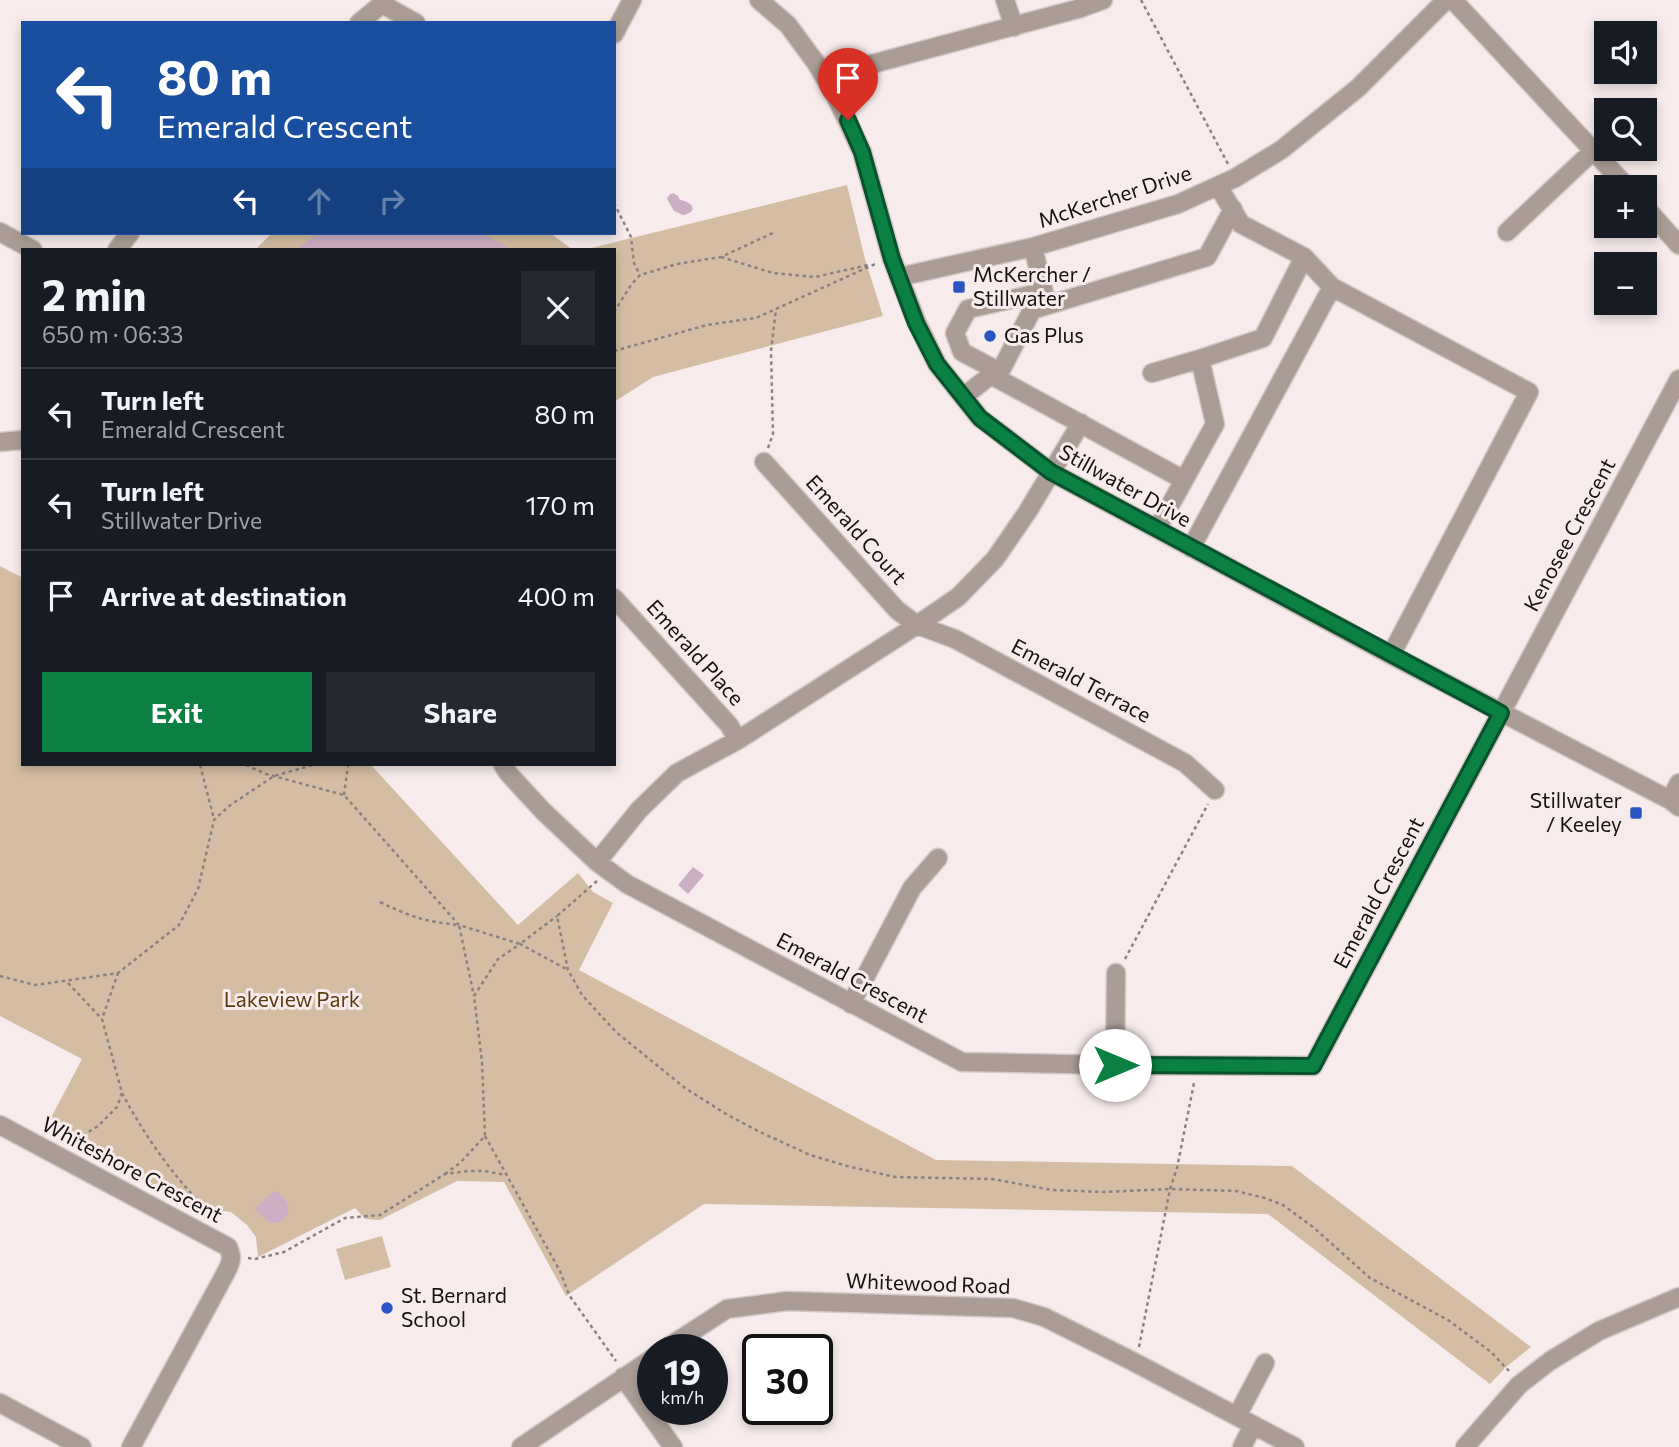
<!DOCTYPE html>
<html lang="en">
<head>
<meta charset="utf-8">
<style>
  body { margin:0; font-family:Commissioner,sans-serif; background:#242831; color:#f1f3f6; height:100vh; display:flex; flex-direction:column; font-size:26px; white-space:nowrap }
  * { box-sizing:border-box; margin:0 }
  p { font-size:23px; color:#9ea1a6 }
  .icon { flex:none; width:38px; height:38px; fill:none; stroke:currentColor; stroke-width:2; stroke-linecap:round; stroke-linejoin:round }
  .map { position:relative; flex:1; overflow:hidden }
  .panel { position:absolute; left:21px; top:248px; width:595px; height:518px; display:flex; flex-direction:column; background:#171b24; border-radius:0px; box-shadow:0 4px 10px #0003 }
  .panel>* { flex:none }
  .guide { position:absolute; left:21px; top:21px; width:595px; height:214px; border-radius:0px; box-shadow:0 4px 10px #0003; background:#1a4fa0; color:#fff; overflow:hidden }
  .tools { position:absolute; left:1594px; top:21px; display:grid; gap:14px }
  .tools a { display:grid; place-items:center; width:63px; height:63px; border-radius:0px; background:#171b24; box-shadow:0 4px 10px #0003; font-size:35px }
  .speed { position:absolute; left:637px; top:1334px; display:flex; gap:14px; font-size:35px; font-weight:700; text-align:center }
  .speed>* { display:grid; place-content:center; width:91px; height:91px; border-radius:50%; background:#171b24; box-shadow:0 4px 10px #0003; line-height:1 }
  .speed small { font-size:18px; font-weight:400 }
  .speed .limit { border:4px solid #111; border-radius:10px; background:#fff; color:#111 }
  .pin { position:absolute; display:grid; place-items:center; width:60px; height:60px; color:#fff; margin:-72px -30px; border-radius:50% 50% 50% 0; rotate:-45deg; box-shadow:0 0 7px #0007 }
  .pin .icon { rotate:45deg }
  .me { position:absolute; width:77px; margin:-38px; rotate:90deg; stroke-linejoin:round; filter:drop-shadow(0 0 5px #0008) }
  .turn { display:flex; align-items:center; gap:24px; height:147px; padding:0 21px; font-size:32px }
  .turn .icon { width:91px; height:91px; stroke-width:2.5 }
  .turn b { display:block; font-size:49px; line-height:60px }
  .lanes { display:flex; align-items:center; height:66px; padding:0 21px; background:#0003; justify-content:center; gap:35px; direction:ltr }
  .lanes .off { opacity:.35 }
  .round { display:grid; place-items:center; flex:none; width:74px; height:74px; border-radius:0px; background:#242831 }
  .overview { display:flex; align-items:center; justify-content:space-between; height:119px; padding:0 21px }
  h1 { font-size:42px; font-weight:700; line-height:52px }
  .action { display:flex; gap:14px; margin-top:auto; padding:14px 21px }
  .action a { flex:1; height:80px; border-radius:0px; background:#0b8043; color:#fff; font-size:28px; font-weight:700; line-height:80px; text-align:center }
  .action a+a { background:#242831; color:#f1f3f6 }
  ul { padding:0; list-style:none }
  li { display:flex; align-items:center; gap:21px; height:91px; padding:0 21px; border-top:2px solid #363941 }
  li div { flex:1 }
  li b { display:block; font-size:26px }
  li em { font-style:normal }
  .map>svg:first-child { display:block }
</style>
</head>
<body>
<div class="map">
<svg width="1679" height="1447" viewBox="0 0 1679 1447">
  <rect width="100%" height="100%" fill="#f7eceb"/>
  <path fill="#d4bda3" d="M847,185l18,74 18,57 -230,61 -39,25v-152h-31z
    M272,233h278l23,17h-318z
    M0,566l23,12v187h348l147,160 60,-52 15,19 20,11 -34,67 357,190 356,6 239,181 -25,20 -16,17 -222,-170 -564,-10 -138,92 -62,-114 -47,-1 -77,39 -15,-1 -10,-11 -97,49 -2,-20 -9,-12 -16,-13 -36,-5 -150,-78 37,-70 -82,-43z
    M382,1236l9,31 -46,13 -9,-31z"/>
  <path fill="#ccafc4" d="M673,193l5,3 2,4c13,2 19,12 3,15l-9,-4 -7,-12 2,-4z
    M317,233h165l30,17h-215z
    M693,867l11,8 -16,19 -10,-9z
    M275,1190c4,4 10,8 12,13 6,12 -8,25 -20,18 -4,-3 -9,-9 -12,-13z"/>
  <g fill="none" stroke-linecap="round" stroke-linejoin="round">
    <defs>
      <path id="minor" d="M759,0l29,25 28,38 20,34 26,55 30,107 25,64 20,41 43,54 71,54 340,183 279,145 9,7
        M1005,0l9,27
        M1453,0l174,187
        M359,23l23,-19 34,19
        M614,34l18,-34
        M827,80l19,-9 235,-63 22,-8
        M1645,207l34,38
        M0,232l33,18
        M1507,232l86,-81
        M1033,247l13,54
        M117,250l13,-17
        M1304,257l28,30
        M899,277l134,-30 145,-43 57,-26 46,-28 77,-62 88,-88
        M1000,372l-38,-20 -7,-19 13,-24 75,-17
        M1152,373l48,-14
        M963,397l28,-22
        M1081,423l-53,88 -33,48 -37,38 -41,28 -179,115 -61,33 -38,37 -42,52 30,22 335,178 153,3 198,1 366,-687
        M0,442l23,-2
        M764,462l133,148 20,15 38,14 230,124 30,27
        M1184,480l-193,-105 9,-3 32,-62 175,-53 26,-48
        M1157,529l58,-105 -15,-65 63,-21 41,-81 -63,-33 -23,-38
        M1191,548l141,-261 197,105 -138,263
        M614,598l115,127 9,15
        M503,765l5,8 35,38 54,51
        M1670,800l9,-17
        M851,1004l61,-116 26,-30
        M1115,1065l1,-92
        M0,1125l228,122c6,13 2,17 -4,29l-93,171
        M665,1349l62,-40 60,-8 226,7 31,9 88,44 163,86
        M623,1377l50,70
        M0,1403l82,44
        M1237,1416l28,-53
        M521,1447l132,-89
        M1242,1447l11,-22
        M1465,1447l54,-62 31,-24 49,-30 80,-34"/>
    </defs>
    <use href="#minor" stroke="#d3c9c8" stroke-width="21"/>
    <path stroke="#898281" stroke-width="2.5" stroke-dasharray="3.5 3.5" stroke-linecap="butt" d="M1141,0l87,164
      M614,203l17,34 3,26 6,12
      M721,257l52,16 42,4 53,-12
      M614,312l17,-27 9,-10 37,-11 44,-7 52,-24
      M614,351l93,-26 49,-7 119,-54
      M768,448l5,-14 -2,-83 5,-42
      M200,765l14,54
      M246,765l20,9 78,21 115,130 61,19 37,-28
      M344,795l4,-30
      M597,881l-40,35 11,54 14,25 34,37 69,56 41,26 34,18 50,23 37,11 48,11 97,2 60,11 52,2 66,-3 66,2 29,7 18,7 30,22 57,51 78,42 43,32 18,19
      M380,902c29,14 45,20 79,23l15,71
      M1125,959l83,-155
      M0,976l35,9 83,-12 61,-48 19,-36 16,-69 15,-14 45,-30 39,-11
      M68,983l34,36
      M122,1093c22,42 53,86 87,119l-2,5
      M485,1136l75,135 9,24 47,66
      M71,1143l27,-17 19,-19 5,-14 -20,-74 16,-46
      M445,1174l15,-11 25,-27 -3,-74 -8,-66 24,-37 22,-15 48,26
      M248,1258l7,1 29,-7 61,-34 35,-3 65,-41 23,-3h16l22,4
      M1139,1347l31,-158 7,-21 17,-85"/>
    <use href="#minor" stroke="#ab9d96" stroke-width="18"/>
  </g>
  <g fill="none" stroke-linecap="round" stroke-linejoin="round">
    <defs>
      <path id="route" d="M848,120l14,32 30,107 24,64 21,41 43,54 71,54 450,241 -188,353 -198,-1"/>
    </defs>
    <use href="#route" stroke="#07532c" stroke-width="18"/>
    <use href="#route" stroke="#0b8043" stroke-width="12"/>
  </g>
  <g fill="#2a54c3" stroke="#f7eceb" stroke-width="2.5">
    <rect x="952" y="280" width="14" height="14" rx="3.5"/>
    <circle cx="990" cy="336" r="7"/>
    <rect x="1629" y="806" width="14" height="14" rx="3.5"/>
    <circle cx="387" cy="1308" r="7"/>
  </g>
  <g text-anchor="middle" stroke-width="6" stroke-linejoin="round" paint-order="stroke">
    <g font-size="21" fill="#171313" stroke="#f7eceb">
      <text transform="translate(1115 197) rotate(-18)" y="7">McKercher Drive</text>
      <text transform="translate(1125 486) rotate(29)" y="7">Stillwater Drive</text>
      <text transform="translate(856 530) rotate(48)" y="7">Emerald Court</text>
      <text transform="translate(1570 535) rotate(-62)" y="7">Kenosee Crescent</text>
      <text transform="translate(695 653) rotate(48)" y="7">Emerald Place</text>
      <text transform="translate(1081 681) rotate(28)" y="7">Emerald Terrace</text>
      <text transform="translate(1379 893) rotate(-62)" y="7">Emerald Crescent</text>
      <text transform="translate(852 978) rotate(28)" y="7">Emerald Crescent</text>
      <text transform="translate(132 1170) rotate(28)" y="7">Whiteshore Crescent</text>
      <text transform="translate(928 1284) rotate(2)" y="7">Whitewood Road</text>
    </g>
    <g font-size="21" fill="#171313" stroke="#f7eceb" text-anchor="start">
      <text x="973" y="282">McKercher /<tspan x="973" dy="24">Stillwater</tspan></text>
      <text x="1004" y="343">Gas Plus</text>
      <text x="1622" y="808" text-anchor="end">Stillwater<tspan x="1622" dy="24">/ Keeley</tspan></text>
      <text x="401" y="1303">St. Bernard<tspan x="401" dy="24">School</tspan></text>
    </g>
    <g font-size="21" fill="#5c3c0f" stroke="#f7eceb">
      <text x="292" y="1007">Lakeview Park</text>
    </g>
  </g>
</svg>
<div class="tools">
<a><svg class="icon" aria-label="sound" viewBox="0 0 24 24"><path d="M4 9h4l5-4v14l-5-4H4zM17 9q2 3 0 6"/></svg></a>
<a><svg class="icon" aria-label="search" viewBox="0 0 24 24"><circle cx="10" cy="10" r="6"/><path d="M15 15l6 6"/></svg></a>
<a>+</a>
<a>−</a>
</div>
<div class="speed"><div>19<small>km/h</small></div><div class="limit">30</div></div>
<div class="pin" style="left:848px;top:120px;background:#d93025"><svg class="icon" aria-label="arrive" viewBox="0 0 24 24"><path d="M6 21V4h12l-3 4 3 4H6"/></svg></div>
<svg class="me" style="left:1115px;top:1065px" viewBox="-20 -20 40 40"><circle r="19" fill="#fff"/><path d="M0-13L10 11 0 6-10 11z" fill="#0b8043"/></svg>
<div class="guide">
<div class="turn"><svg class="icon" aria-label="left" viewBox="0 0 24 24"><path d="M17 20v-9H6M10 6l-5 5 5 5"/></svg><div><b>80 m</b>Emerald Crescent</div></div>
<div class="lanes"><svg class="icon" aria-label="left" viewBox="0 0 24 24"><path d="M17 20v-9H6M10 6l-5 5 5 5"/></svg><svg class="icon off" aria-label="ahead" viewBox="0 0 24 24"><path d="M12 20V5M6 11l6-6 6 6"/></svg><svg class="icon off" aria-label="right" viewBox="0 0 24 24"><path d="M7 20v-9h11M14 6l5 5-5 5"/></svg></div>
</div>
<section class="panel">
<div class="overview"><div><h1>2 min</h1><p>650 m · 06:33</p></div><a class="round"><svg class="icon" aria-label="close" viewBox="0 0 24 24"><path d="M6 6l12 12M18 6L6 18"/></svg></a></div>
<ul>
<li><svg class="icon" aria-label="left" viewBox="0 0 24 24"><path d="M17 20v-9H6M10 6l-5 5 5 5"/></svg><div><b>Turn left</b><p>Emerald Crescent</p></div><em>80 m</em></li>
<li><svg class="icon" aria-label="left" viewBox="0 0 24 24"><path d="M17 20v-9H6M10 6l-5 5 5 5"/></svg><div><b>Turn left</b><p>Stillwater Drive</p></div><em>170 m</em></li>
<li><svg class="icon" aria-label="arrive" viewBox="0 0 24 24"><path d="M6 21V4h12l-3 4 3 4H6"/></svg><div><b>Arrive at destination</b></div><em>400 m</em></li>
</ul>
<div class="action"><a>Exit</a><a>Share</a></div>
</section>
</div>
</body>
</html>
